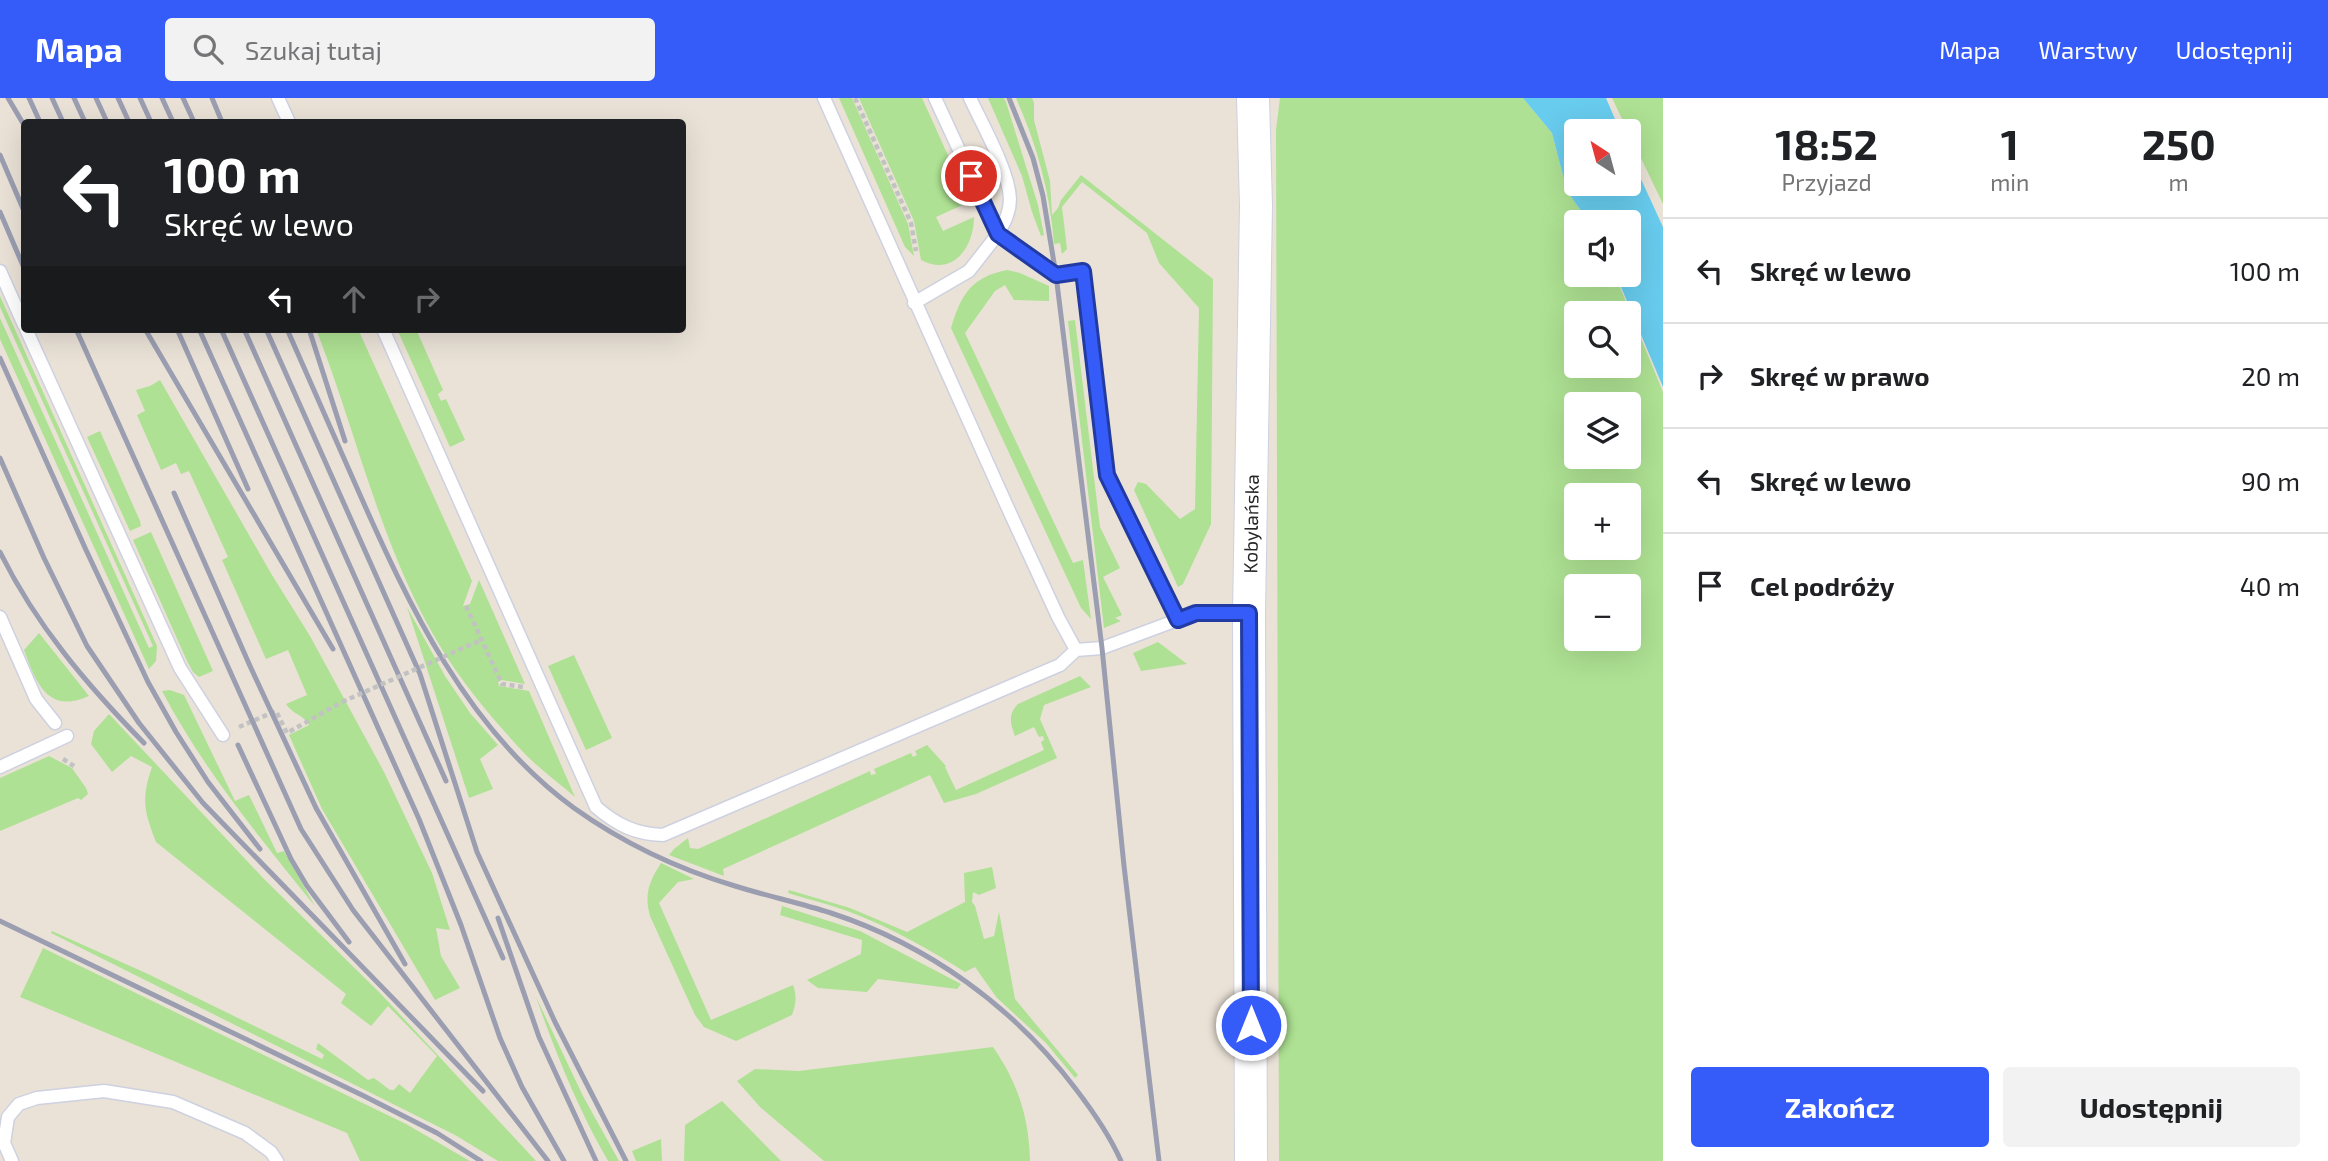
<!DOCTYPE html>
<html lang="pl">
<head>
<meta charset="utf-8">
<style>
  body { margin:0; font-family:"Exo 2",sans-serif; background:#f2f2f2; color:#202124; height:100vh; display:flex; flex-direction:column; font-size:26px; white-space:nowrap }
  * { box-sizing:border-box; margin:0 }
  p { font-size:23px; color:#757577 }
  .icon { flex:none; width:38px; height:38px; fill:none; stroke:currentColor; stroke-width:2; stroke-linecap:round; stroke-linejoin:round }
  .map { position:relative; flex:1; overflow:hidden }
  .panel { display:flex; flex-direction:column; background:#fff; width:665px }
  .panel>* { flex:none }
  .hud { position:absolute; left:21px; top:21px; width:665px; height:214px; border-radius:7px; box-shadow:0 7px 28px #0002; background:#202124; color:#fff; overflow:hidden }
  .needle { width:46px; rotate:324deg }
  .fabs { position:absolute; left:1564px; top:21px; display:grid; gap:14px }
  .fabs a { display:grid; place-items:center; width:77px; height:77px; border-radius:7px; background:#fff; box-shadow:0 7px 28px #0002; font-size:35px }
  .pin { position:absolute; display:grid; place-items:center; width:60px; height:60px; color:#fff; margin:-30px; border:4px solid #fff; border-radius:50%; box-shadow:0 2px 7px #0007 }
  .me { position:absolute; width:77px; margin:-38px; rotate:0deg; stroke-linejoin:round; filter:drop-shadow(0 0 5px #0008) }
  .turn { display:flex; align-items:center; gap:24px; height:147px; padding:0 28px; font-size:32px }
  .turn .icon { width:91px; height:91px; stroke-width:2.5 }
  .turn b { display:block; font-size:49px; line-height:60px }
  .lanes { display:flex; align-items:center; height:66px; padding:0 28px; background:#0003; justify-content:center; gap:35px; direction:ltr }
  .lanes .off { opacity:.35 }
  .eta { display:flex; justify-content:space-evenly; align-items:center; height:119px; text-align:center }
  .eta b { font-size:42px; font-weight:700; line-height:49px }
  .action { display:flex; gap:14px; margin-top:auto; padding:14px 28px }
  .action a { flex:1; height:80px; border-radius:7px; background:#355bf9; color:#fff; font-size:28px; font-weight:700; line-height:80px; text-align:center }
  .action a+a { background:#f2f2f2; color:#202124 }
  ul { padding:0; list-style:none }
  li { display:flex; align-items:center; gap:21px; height:105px; padding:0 28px; border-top:2px solid #e0e0e0 }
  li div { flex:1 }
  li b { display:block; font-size:26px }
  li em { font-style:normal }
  header { display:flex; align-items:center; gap:42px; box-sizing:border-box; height:98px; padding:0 35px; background:#355bf9; color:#fff }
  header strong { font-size:33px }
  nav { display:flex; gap:38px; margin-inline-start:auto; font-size:24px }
  .search { width:490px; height:63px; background:#f2f2f2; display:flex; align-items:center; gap:18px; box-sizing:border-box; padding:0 24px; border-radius:7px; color:#757577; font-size:26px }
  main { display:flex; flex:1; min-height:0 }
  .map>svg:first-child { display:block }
</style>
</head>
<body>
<header>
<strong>Mapa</strong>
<div class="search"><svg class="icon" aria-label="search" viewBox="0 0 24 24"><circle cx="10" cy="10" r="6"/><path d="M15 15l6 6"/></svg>Szukaj tutaj</div>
<nav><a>Mapa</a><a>Warstwy</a><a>Udostępnij</a></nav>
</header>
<main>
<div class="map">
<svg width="1663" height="1063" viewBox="0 0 1663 1063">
  <rect width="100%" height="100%" fill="#eae2d7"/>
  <path fill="#aee193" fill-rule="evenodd" d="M839,0h13l56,126 6,32 -9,-9z
    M859,0h63l47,104 -33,15 7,14 31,-14c0,30 -21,60 -53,43l-7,-39z
    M988,0h16l2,4 32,103 6,30 -3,1 -9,-24 -10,-36z
    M1016,0h16l2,5v17l16,61 2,34 6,-7 3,-8 20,-25 132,104 -2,245 -28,60 -5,3 -44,-97 4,-8 8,2 34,35 15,-10 4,-201 -40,-45 -12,-30 -65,-51 -20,25 5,42 -5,5 -2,-11 -6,1c-4,-52 -17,-99 -38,-146z
    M1280,0h243l29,35 15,58 22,31h-12v53h38l48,117v769h-384l-3,-1031zM1577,215h52v53h-52zM1577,306h52v53h-52zM1577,397h52v53h-52zM1577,488h52v53h-52z
    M1612,0h51v106z
    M1007,172l13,3 29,13v15l-35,-1 -9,-15 -10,6 -30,42 108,230 10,-3 8,59 -10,-11 -130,-280c10,-33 20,-51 56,-58z
    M0,198l157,350 -1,15 -7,8 -149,-330v-21l149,330 4,-2 -153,-339z
    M1075,222l25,207 20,41 -17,9 19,38 -7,3 6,3 -17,7 -36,-307z
    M316,231h42l114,252 -9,25 7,-2 9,-24 46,104 -23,-4 -4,2 1,4 30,5 46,106c-16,-14 -34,-27 -49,-42 -30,-32 -60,-67 -83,-104 -61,-98 -85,-215 -127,-322z
    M397,231h19l27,61 -5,4 3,7 5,-2 19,41 -15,7z
    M160,282l112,195 38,61 74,136 48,101 18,57 -14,-2 5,28 19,32 -25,12 -113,-191 -33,-74 20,-10c-5,-10 -17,-11 -23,-21l21,-9 -19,-45 -22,9 -44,-99 6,-3 -39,-86 -8,3 -5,-11 -15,7 -24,-55 8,-4 -9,-21 14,-4z
    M100,333l40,90 1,5 -11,5 -43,-94z
    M151,434l62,139 -14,6 -6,-5 -6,-11 -54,-121z
    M407,509l38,69 25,37 28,32 -18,14 13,30 -24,9z
    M39,535l50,63c-42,19 -53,-14 -65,-46z
    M1158,544l29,22 -46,7 -8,-18z
    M574,557l38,83 -26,12 -38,-84z
    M1080,578l11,11 -47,18 -4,14 17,39 -81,36 -32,9 -14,-28 -207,94 1,7 -55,-21 5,-6 14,-11 2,10 8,1 172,-78 1,4 5,-1 -2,-5 37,-16 2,4 4,-2 -2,-4 12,-6 19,21 -1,1 11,23 88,-40 -3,-8 3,-2 -1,-4 -4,1 -5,-10 -19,9c-5,-13 -7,-22 3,-32z
    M170,592l14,5 51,106 14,-6 28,58 7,-2 31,55c-55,-68 -112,-137 -153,-215z
    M109,616l155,165 117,115 155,167h-38l-43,-26 -404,-202 1,-2 96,43 174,85 2,-4 -8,-6 2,-6 50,37 6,-2 16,12h4l5,-6 11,9 27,-37 -49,-50 -17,20 -30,-23 5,-9 -190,-152c-12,-31 -15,-43 -4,-75l-21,-11 -19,16 -21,-28 3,-13z
    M49,658l23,12 14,20 2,6 -7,6 -3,-2 -78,33v-53z
    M661,765l33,16 -16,3 -19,21 52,117 82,-35c4,11 3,19 -1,30l-56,26 -32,-14 -9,-12 -45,-99c-6,-22 -1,-34 11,-53z
    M992,769l4,21 -17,7 -6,-3 -1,10 3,4 9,33 10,-3 5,-24 16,87 63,76 -3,3 -29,-35 -49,-45 -22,-31 -10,5c-35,-22 -71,-43 -110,-58 -22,-9 -45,-14 -67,-21l1,-3 61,18 57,24 58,-30 -1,-29z
    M782,808l78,25 101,53 -4,5 -79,-10 -11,13 -49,-4 -11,-8 54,-26 1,-14 -82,-25z
    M43,850l363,176 64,37h-110l-13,-28 -327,-136z
    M536,899l47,99 36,65h-11c-30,-52 -52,-107 -72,-164z
    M993,949c25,36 36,70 37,114h-206l-63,-53 -24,-27 18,-12 44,2z
    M722,1003l59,60h-97l1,-36z
    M661,1041l1,22h-26l-4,-10z"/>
  <path fill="#68ccee" d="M1523,0h83l14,33h-43v53h52v-31l34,74v160l-47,-112h13v-53h-40l-22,-31 -15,-58z"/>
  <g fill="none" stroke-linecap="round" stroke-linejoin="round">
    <defs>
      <path id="service" d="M278,0l11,24
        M824,0l182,406 52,113 18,33 26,-2 94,-35h53
        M970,0c12,26 39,73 40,101 0,14 -6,24 -12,35l58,41 26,-4 25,204 71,145
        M0,173l24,54
        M914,205l55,-32 29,-37 -63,-136
        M26,231l154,339 43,67
        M383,231l213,478c21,18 39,27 67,28l397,-170 16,-15
        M0,519l36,82 19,24
        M0,669l67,-31
        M12,1063l-8,-18 4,-26 11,-13 18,-6 67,-7 69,11 72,31 26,19 6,9"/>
      <path id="tertiary" d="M1251,1063l-2,-548 7,-407 -3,-108"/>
    </defs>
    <use href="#service" stroke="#cdd1e0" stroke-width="15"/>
    <use href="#tertiary" stroke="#cdd1e0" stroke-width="34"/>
    <path stroke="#c2c2c2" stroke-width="4.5" stroke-dasharray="5 3.5" stroke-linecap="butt" d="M855,0l56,125 5,28
      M466,508l36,78 21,3
      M239,629l37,-16 11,22 55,-31
      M63,661l11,7"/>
    <use href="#service" stroke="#fff" stroke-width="12"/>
    <use href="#tertiary" stroke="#fff" stroke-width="32"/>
    <path stroke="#9b9eb1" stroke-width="5" d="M8,0l16,27
      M29,0l11,24
      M52,0l11,24
      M74,0l11,24
      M96,0l11,24
      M118,0l11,24
      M140,0l11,24
      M162,0l11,24
      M183,0l11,24
      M212,0l10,24
      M1009,0l24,60 10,38 13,79 46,373 22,218 35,295
      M0,57l24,56
      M0,114l24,56
      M76,231l225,500 52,81 195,251
      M145,231l188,320
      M177,231l71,160
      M199,231l220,490 42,106 39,113 22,49 42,74
      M221,231l282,629
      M244,231l202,452
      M266,231l154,345 57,178 78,170 71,139
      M287,231c23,53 47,106 70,159 52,118 110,242 217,320 49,35 104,61 161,78 32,10 65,17 96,27 97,32 182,93 244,175 17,22 34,46 46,73
      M309,231l36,112
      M0,260l86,192 62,132 28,50 32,50 52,67
      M0,360l44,100 43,88 52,77 64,80 280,288
      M174,395l76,173 66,142 89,156
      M0,454c36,73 87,133 144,191
      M238,647l53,114 16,27 42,56
      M498,820l41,119 57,124
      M0,823l364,175 73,37 44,28"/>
    <path stroke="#c2c2c2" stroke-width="4.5" stroke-dasharray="5 3.5" stroke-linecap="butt" d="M342,604l139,-62"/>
  </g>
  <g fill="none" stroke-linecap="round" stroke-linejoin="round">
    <defs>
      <path id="route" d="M971,78l27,58 58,41 27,-4 24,204 71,145 18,-7h53l2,412"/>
    </defs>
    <use href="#route" stroke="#223ba2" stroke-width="18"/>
    <use href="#route" stroke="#355bf9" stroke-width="12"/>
  </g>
  <g text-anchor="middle" stroke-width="5" stroke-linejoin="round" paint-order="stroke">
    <g font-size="19" fill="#262626" stroke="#fff">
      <text transform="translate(1251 426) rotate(-89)" y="7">Kobylańska</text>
    </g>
  </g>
</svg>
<div class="fabs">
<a><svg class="needle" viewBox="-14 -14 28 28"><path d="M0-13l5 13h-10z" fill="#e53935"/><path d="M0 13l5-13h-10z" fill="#757577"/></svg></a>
<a><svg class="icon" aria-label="sound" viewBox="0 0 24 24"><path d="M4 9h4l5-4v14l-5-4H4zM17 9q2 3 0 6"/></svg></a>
<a><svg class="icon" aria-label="search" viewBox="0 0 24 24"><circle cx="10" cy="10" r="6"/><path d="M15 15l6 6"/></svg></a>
<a><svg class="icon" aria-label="layers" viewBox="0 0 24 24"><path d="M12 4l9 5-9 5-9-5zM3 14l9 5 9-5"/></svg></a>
<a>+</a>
<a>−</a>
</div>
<div class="pin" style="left:971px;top:78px;background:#d93025"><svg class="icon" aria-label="arrive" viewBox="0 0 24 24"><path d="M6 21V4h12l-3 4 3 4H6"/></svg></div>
<svg class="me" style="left:1251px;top:927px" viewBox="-20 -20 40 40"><circle r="17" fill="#355bf9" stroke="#fff" stroke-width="3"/><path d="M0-11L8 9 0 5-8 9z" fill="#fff"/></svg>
<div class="hud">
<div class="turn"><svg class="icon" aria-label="left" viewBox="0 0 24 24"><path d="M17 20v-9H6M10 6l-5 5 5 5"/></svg><div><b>100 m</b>Skręć w lewo</div></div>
<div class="lanes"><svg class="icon" aria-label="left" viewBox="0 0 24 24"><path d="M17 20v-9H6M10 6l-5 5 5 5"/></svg><svg class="icon off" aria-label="ahead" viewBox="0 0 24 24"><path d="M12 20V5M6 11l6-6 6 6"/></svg><svg class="icon off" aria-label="right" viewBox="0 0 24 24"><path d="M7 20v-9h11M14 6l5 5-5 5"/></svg></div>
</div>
</div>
<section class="panel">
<div class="eta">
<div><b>18:52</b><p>Przyjazd</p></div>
<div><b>1</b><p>min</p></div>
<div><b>250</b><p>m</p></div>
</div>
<ul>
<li><svg class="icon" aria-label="left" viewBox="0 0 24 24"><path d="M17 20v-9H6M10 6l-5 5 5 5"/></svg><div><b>Skręć w lewo</b></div><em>100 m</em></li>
<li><svg class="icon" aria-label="right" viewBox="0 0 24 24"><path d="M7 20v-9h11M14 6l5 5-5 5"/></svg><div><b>Skręć w prawo</b></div><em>20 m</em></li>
<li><svg class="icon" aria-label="left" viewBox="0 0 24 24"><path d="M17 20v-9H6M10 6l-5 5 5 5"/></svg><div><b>Skręć w lewo</b></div><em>90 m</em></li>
<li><svg class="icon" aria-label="arrive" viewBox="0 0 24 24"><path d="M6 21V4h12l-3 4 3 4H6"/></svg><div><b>Cel podróży</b></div><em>40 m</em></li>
</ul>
<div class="action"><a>Zakończ</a><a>Udostępnij</a></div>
</section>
</main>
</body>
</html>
